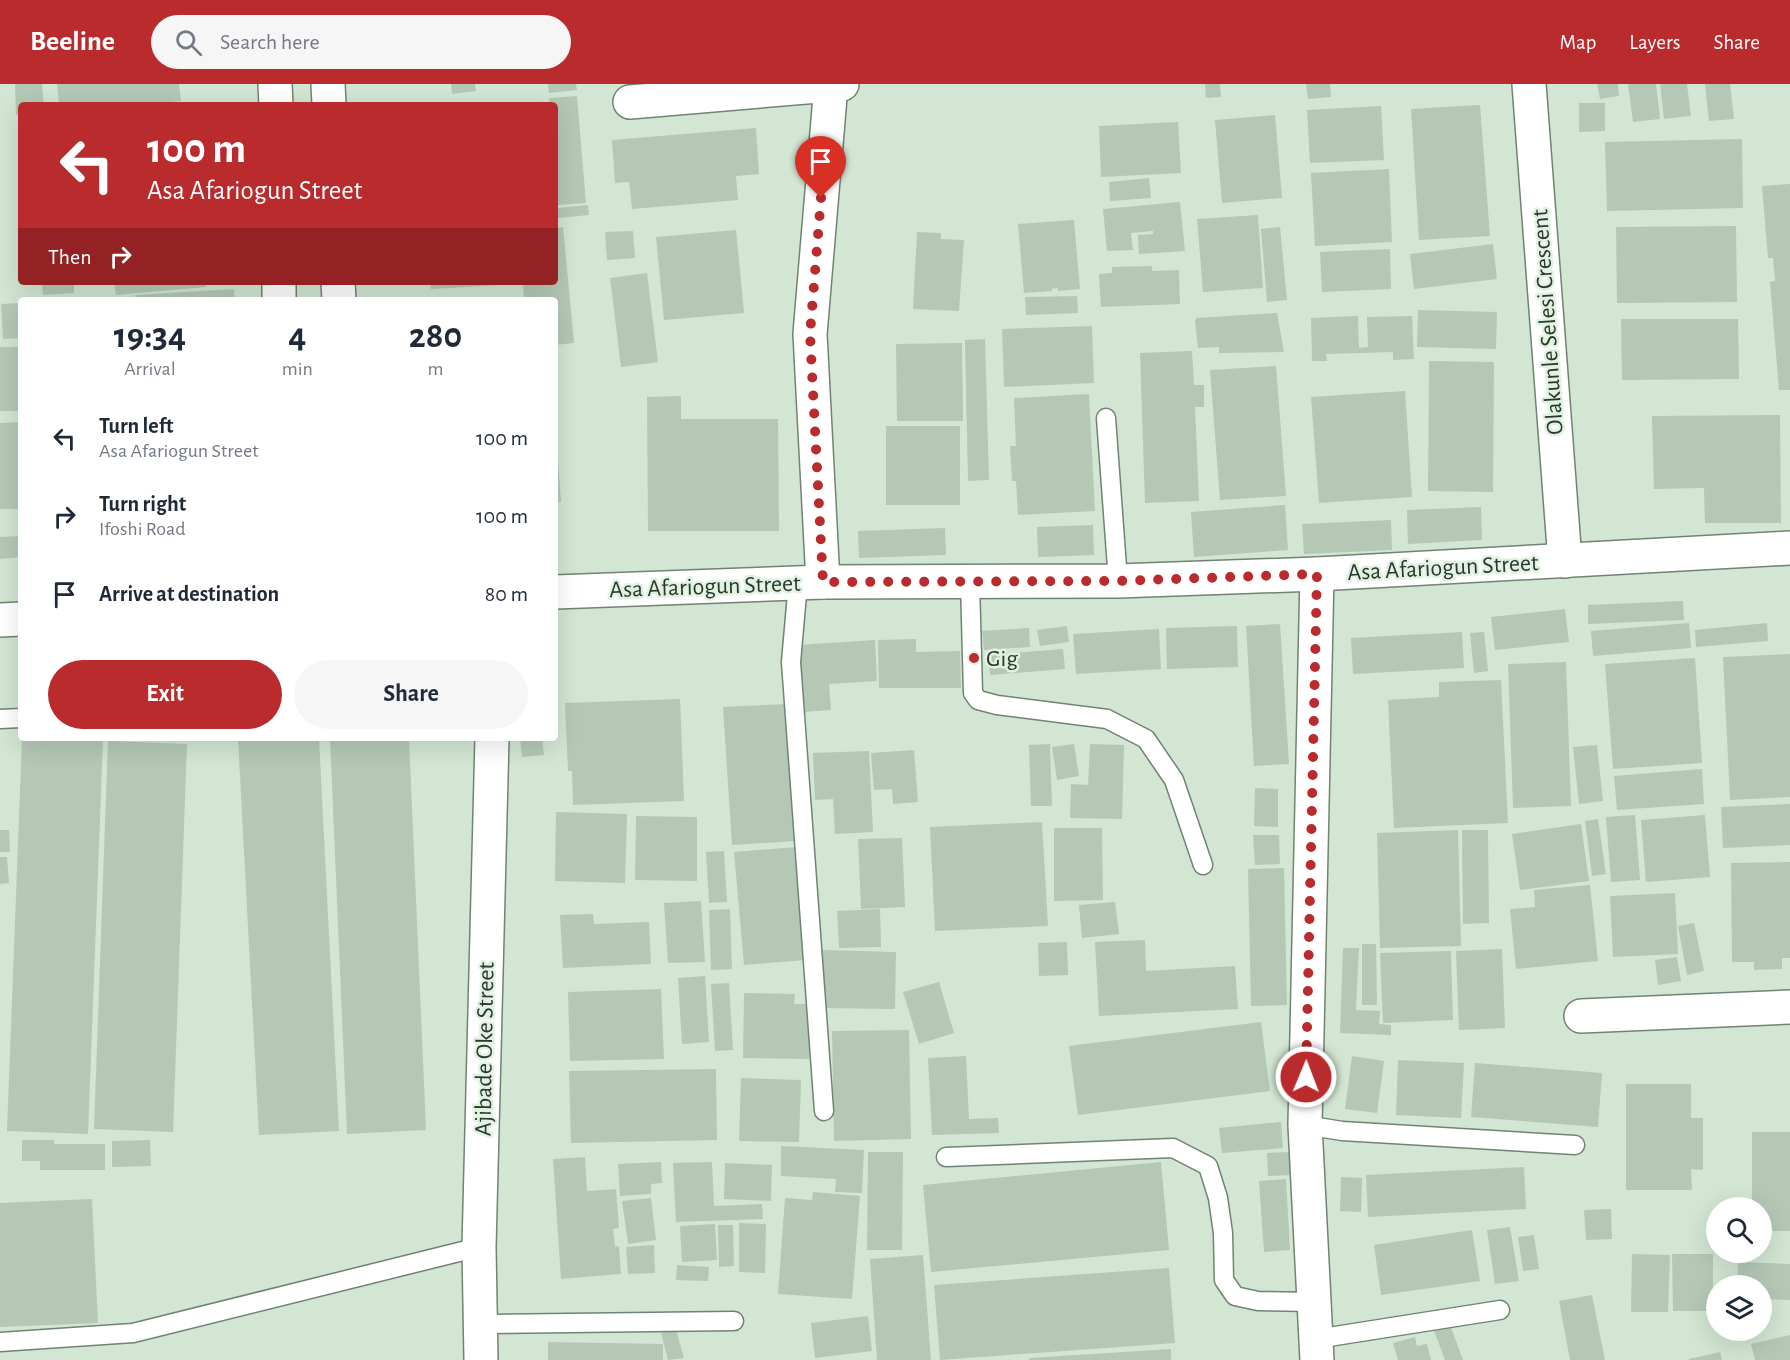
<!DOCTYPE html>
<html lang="en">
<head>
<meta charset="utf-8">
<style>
  body { margin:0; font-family:"Alegreya Sans",sans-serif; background:#f6f6f7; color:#1f2937; height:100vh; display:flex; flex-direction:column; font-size:22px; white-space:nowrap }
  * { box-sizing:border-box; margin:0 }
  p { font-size:20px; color:#747a83 }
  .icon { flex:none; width:33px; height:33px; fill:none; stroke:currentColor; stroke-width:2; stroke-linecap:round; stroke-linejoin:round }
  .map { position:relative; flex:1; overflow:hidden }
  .panel { position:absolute; left:18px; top:213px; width:540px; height:444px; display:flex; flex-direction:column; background:#fff; border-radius:6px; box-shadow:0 6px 24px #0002 }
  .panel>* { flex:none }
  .guide { position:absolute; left:18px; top:18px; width:540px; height:183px; border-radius:6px; box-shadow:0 6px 24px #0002; background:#ba2b2e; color:#fff; overflow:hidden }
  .buttons { position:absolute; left:1706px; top:1113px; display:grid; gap:12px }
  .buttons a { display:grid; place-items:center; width:66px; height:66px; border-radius:50%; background:#fff; box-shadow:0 6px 24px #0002; font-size:30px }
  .pin { position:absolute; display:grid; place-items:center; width:51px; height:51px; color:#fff; margin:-62px -26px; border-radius:50% 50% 50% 0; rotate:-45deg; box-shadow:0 0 6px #0007 }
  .pin .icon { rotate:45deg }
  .me { position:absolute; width:66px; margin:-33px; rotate:1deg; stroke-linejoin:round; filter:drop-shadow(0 0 4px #0008) }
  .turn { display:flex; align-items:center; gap:21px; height:126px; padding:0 30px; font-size:27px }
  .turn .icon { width:78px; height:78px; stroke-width:2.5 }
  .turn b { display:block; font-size:42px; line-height:51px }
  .then { display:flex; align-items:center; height:57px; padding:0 30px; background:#0003; gap:12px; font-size:22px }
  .eta { display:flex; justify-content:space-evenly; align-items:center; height:102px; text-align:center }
  .eta b { font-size:36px; font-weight:600; line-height:42px }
  .cta { display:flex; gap:12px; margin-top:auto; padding:12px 30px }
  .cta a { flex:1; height:69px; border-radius:36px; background:#ba2b2e; color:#fff; font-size:24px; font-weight:600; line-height:69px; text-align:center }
  .cta a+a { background:#f6f6f7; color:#1f2937 }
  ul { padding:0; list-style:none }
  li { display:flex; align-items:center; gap:18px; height:78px; padding:0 30px }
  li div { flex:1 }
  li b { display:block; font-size:22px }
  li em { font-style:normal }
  header { display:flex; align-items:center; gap:36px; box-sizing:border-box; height:84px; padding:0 30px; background:#ba2b2e; color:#fff }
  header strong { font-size:28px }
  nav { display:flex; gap:33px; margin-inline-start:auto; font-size:21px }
  .search { width:420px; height:54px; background:#f6f6f7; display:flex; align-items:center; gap:15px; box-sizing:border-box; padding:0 21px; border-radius:33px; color:#747a83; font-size:22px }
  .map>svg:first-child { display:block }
</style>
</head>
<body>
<header>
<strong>Beeline</strong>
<div class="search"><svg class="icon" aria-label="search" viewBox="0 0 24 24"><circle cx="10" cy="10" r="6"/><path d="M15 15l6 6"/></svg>Search here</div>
<nav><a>Map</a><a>Layers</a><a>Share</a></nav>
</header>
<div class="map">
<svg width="1790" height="1276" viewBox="0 0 1790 1276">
  <rect width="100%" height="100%" fill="#d2e6d3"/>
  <path fill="#b5c8b6" d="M15,0h27l2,21h-23v9l-5,1z
    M57,0h122l2,17 -43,4h-79z
    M451,0h24l1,7 -24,3z
    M548,0h28l1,6 -28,3z
    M1205,0h15l1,13 -15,1z
    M1306,0h24l1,13 -23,2z
    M1597,0h21l1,12 -19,3z
    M1628,0h28l4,35 -27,3z
    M1660,0h27l4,32 -27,3z
    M1705,0h25l4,35 -25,2z
    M577,12l9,107 -28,2 -3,-37v-63h-5l-1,-7z
    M1579,19h26v28l-26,1z
    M1480,21l10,131 -71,4 -8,-131z
    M1381,22l3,54 -74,3 -3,-53z
    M1275,31l7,83 -60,5 -7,-83z
    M1178,38l3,51 -80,4 -2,-51z
    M756,44l3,46 -23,2 2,24 -106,9 -3,-27 -14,1 -3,-43z
    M1742,55l1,69 -136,3 -2,-69z
    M1389,85l3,73 -77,4 -4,-73z
    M1149,94l2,20 -41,3 -1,-19z
    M1790,100v206h-11l-9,-108 5,-1 -2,-23h-5l-6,-72z
    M1180,118l5,49 -46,3 -1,-19 15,-1v-3l-22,2 2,17 -26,1 -4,-42z
    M588,121l1,10 -31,3 -1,-10z
    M1258,131l5,73 -60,4 -6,-73z
    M1074,136l6,69 -22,2v-3l-6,1v2l-28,2 -6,-69z
    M1736,142l1,76 -120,1 -1,-76z
    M563,143l11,116 -19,2v-45h-31l-1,-18h32v-54z
    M1280,143l7,73 -20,2 -6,-73z
    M736,146l8,83 -80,7 -8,-83z
    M633,147l2,27 -28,2 -2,-28z
    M917,148l24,1v6l23,1 -5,71 -46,-2z
    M1493,160l4,35 -83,10 -4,-35z
    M1390,165l1,40 -69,3 -2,-40z
    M1152,182v5l27,-1 1,34 -79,3 -2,-33 13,-1v-6z
    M647,189l11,89 -37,5 -11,-89z
    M42,198h32v11l-31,2z
    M114,198h92v5l-90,8z
    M430,198h69v3l-68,4z
    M234,205l1,11h-99l-1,-5z
    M1077,212l1,17 -52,2 -1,-18z
    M21,219v35l-18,1 -2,-35z
    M1418,226l79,2 -1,37 -79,-2z
    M1277,229l7,39 -65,1v-6l-21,1 -3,-27 1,-3z
    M1358,232l1,32 9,-1 -1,-30 45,-1 2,43 -21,1v-8l-67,2 1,7h-15l-1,-43z
    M1621,235h117l1,60 -117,1z
    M1092,242l2,57 -90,4 -2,-58z
    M985,255l4,141 -21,1 -3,-141z
    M962,259l1,78h-66l-1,-77z
    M0,263h19v64h-19z
    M1192,267l2,34h10v22h-9l4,94 -54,2 -5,-150z
    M1429,277l65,1 -1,130 -65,-1z
    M1276,282l10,130 -66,4 -10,-130z
    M1405,307l7,106 -93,6 -8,-106z
    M1089,310l6,117 -77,4 -2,-34h-4l-2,-35h6l-2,-48z
    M681,312v23h97l1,112h-131l-1,-134z
    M1780,331l1,108h-76l-1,-35 -50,1 -2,-73z
    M20,338l1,87h-21v-86z
    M886,342h74v79h-74z
    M555,360h2l4,58h-6z
    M1285,421l3,45 -94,7 -3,-45z
    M1481,423l1,33 -74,4 -1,-34z
    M1391,436l1,30 -88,4 -2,-30z
    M1093,441l1,30 -56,2 -1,-30z
    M945,444l1,27 -87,3 -1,-27z
    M21,452v21l-21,2v-22z
    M1683,517l1,19 -96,4v-19z
    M1565,525l4,33 -74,8 -4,-33z
    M1689,539l2,25 -98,8 -2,-25z
    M1767,539l1,18 -72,6 -1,-17z
    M1280,540l9,140 -35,2 -8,-140z
    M1067,542l2,16 -29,4 -3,-16z
    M1237,542l1,41 -71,2 -1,-41z
    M1029,544l1,19 -46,3 -2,-19z
    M1159,545l2,40 -85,5 -3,-40z
    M1462,548l2,36 -111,6 -2,-36z
    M1484,548l4,39 -14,2 -4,-40z
    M916,555v13l44,-1 1,37h-82l-1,-48z
    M875,556l2,41 -48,3 2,26 -28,2 -5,-67z
    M1063,565l2,20 -75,6 -2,-20z
    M1790,570v143l-60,3 -7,-143z
    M1695,574l7,105 -89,6 -8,-105z
    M1566,578l5,144 -58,2 -5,-144z
    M1501,596l7,143 -114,5 -6,-128 51,-3v-15z
    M680,615l4,102 -111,4 -1,-34h-4l-3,-68z
    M787,620l9,137 -64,4 -9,-138z
    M22,654l81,3 -15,393 -81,-3z
    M238,654h81l20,393 -80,4z
    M330,654h79l17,392 -79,4z
    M520,654h22l2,17 -22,2z
    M108,657l79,3 -14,388 -79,-3z
    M1050,660l2,62h-21l-2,-61z
    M1074,660l5,32 -22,4 -5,-33z
    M1090,660l34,1 -2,74 -52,-1 1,-34 17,1z
    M1597,661l6,56 -24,3 -6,-57z
    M914,666l4,52 -25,2 -1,-15 -18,1 -3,-37z
    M869,667l4,81 -38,2 -2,-35 -18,1 -2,-47z
    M1702,685l2,35 -87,6 -3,-34z
    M1255,704l23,1v38l-24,-1z
    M1790,720v41l-67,3 -2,-41z
    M556,728l71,2 -2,69 -70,-2z
    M1635,731l5,65 -29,2 -5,-65z
    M1705,731l5,62 -64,5 -5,-62z
    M636,732l61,1v64l-62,-1z
    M1598,735l8,55 -14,2 -7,-55z
    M1042,738l6,104 -113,5 -5,-104z
    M1581,740l8,57 -69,9 -8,-56z
    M1054,744h48l1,72 -49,1z
    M0,746h9l1,22h-10z
    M1458,746l3,116 -81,2 -3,-115z
    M1462,746h26l1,93 -26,1z
    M1253,751h26l1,29 -25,1z
    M902,754l3,69 -44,2 -3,-70z
    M797,763l9,113 -62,5 -10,-113z
    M724,767l3,51 -18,1 -3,-51z
    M0,773h7l2,26 -9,1z
    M1790,778v96h-8v11l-28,1v-8h-22l-1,-99z
    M1284,784l3,137 -36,1 -3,-137z
    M1590,801l8,76 -82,8 -6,-60 25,-2 -1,-17z
    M1675,809l3,61 -65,3 -3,-61z
    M701,817l4,61 -37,1 -4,-60z
    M1115,818l4,32 -37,4 -3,-33z
    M730,825l2,60 -21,1 -2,-60z
    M880,825l1,38 -42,1 -2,-37z
    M593,830l1,10 55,-2 2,42 -88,4 -3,-53z
    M1694,839l10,48 -17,4 -9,-49z
    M1145,856l1,31 89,-5 3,43 -139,7 -4,-74z
    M1067,858l1,33 -29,1 -1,-33z
    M1362,860h14l1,61h-15z
    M1343,864h16l-3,62 24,1 -1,13 12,1v10l-51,-2z
    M1502,865l3,79 -46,2 -3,-79z
    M822,866l74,2 -1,57 -74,-1z
    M1451,867l2,69 -70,3 -3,-70z
    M1677,873l4,24 -23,4 -3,-25z
    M705,892l4,66 -27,2 -4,-66z
    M939,898l15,51 -35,11 -16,-52z
    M729,899l4,67 -18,1 -4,-67z
    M661,905l3,70 -94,2 -2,-69z
    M744,909l51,1 -1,10h15v55l-66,-1z
    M1261,938l9,69 -192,24 -9,-69z
    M909,946l2,109 -77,2 -2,-110z
    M966,972l3,63 29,-1 1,15 -67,2 -4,-77z
    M1352,972l32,5 -7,52 -32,-4z
    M1398,976l66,3 -3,55 -65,-3z
    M1475,979l127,10 -4,54 -127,-10z
    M716,985l1,71 -146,3 -2,-72z
    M741,994l60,2 -2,62 -60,-1z
    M1626,1000h65v34h12v52l-12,-1 1,21h-66z
    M1281,1038l2,26 -61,5 -3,-25z
    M1752,1048h38v99h-29v-23h-9z
    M22,1056h32v4h51v26h-65v-9h-18z
    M150,1056l1,26 -39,1v-26z
    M781,1062l83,4 -2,43 -27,-1 1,-13 -55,-3z
    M868,1068h35l-1,98h-35z
    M1290,1068l2,23 -24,1 -1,-23z
    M585,1073l2,34 29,-2 3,39 -6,1 2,18 4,-1 2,28 -60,5 -8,-120z
    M661,1078l1,21 -11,1v10l-31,2 -2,-32z
    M712,1078l2,44 48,-2 1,15 -87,3 -3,-59z
    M1161,1078l8,88 -238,22 -8,-87z
    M725,1079l47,2 -1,36 -47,-2z
    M1524,1083l2,42 -158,8 -2,-42z
    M1341,1093l21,1 -1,34 -21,-1z
    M1286,1095l4,71 -26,2 -5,-71z
    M813,1108l47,4 -8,103 -74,-5 7,-96 27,2z
    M651,1114l5,42 -28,4 -6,-43z
    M92,1115l6,124 -98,4v-124z
    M1611,1125l1,30 -26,1 -2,-30z
    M739,1139l27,1 -1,49 -26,-1z
    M715,1140l2,36 -35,2 -2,-36z
    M718,1141h15l1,41 -15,1z
    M1510,1143l9,54 -24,3 -8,-54z
    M1472,1146l8,51 -99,14 -7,-50z
    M1534,1151l5,34 -16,2 -5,-34z
    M654,1161l1,28 -27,1 -2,-27z
    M1632,1170l38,1 -2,57h-37z
    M1672,1170h41v57h-40z
    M923,1171l8,105h-54l-7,-101z
    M1738,1178l52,2v36l-29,-1v-13h-24z
    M677,1181l32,2 -1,14 -32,-1z
    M1169,1184l6,75 -235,17 -6,-75z
    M1592,1211l13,65h-35l-11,-59z
    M868,1232l4,35 -57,7 -4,-35z
    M1449,1238l14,38h-18l-12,-32z
    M676,1246l8,28 -16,2 -7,-27z
    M1790,1251v25h-35l-4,-16z
    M1415,1253l2,9 10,-2 4,16h-33l-5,-17z
    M548,1258l115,2v16h-115z
    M1171,1265v11h-142v-2z
    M1720,1268l2,8h-33v-1z"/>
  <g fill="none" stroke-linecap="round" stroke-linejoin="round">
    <defs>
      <path id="lane" d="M1106,334l12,163
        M970,498l3,111 5,7 19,5 110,14 39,20 28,41 29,85
        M798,499l-7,79 33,449
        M0,635l21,-1
        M1305,1041l37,6 233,14
        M946,1073l227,-9 35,18 10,32 5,35 1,47 11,16 23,5 56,1
        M481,1240l253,-3
        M1316,1255l184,-29
        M0,1258l133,-9 346,-86"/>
      <path id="street" d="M1529,0l36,477
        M630,18l212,-18
        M823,498l-13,-248 21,-249
        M1581,932l209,-9
        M481,1276l-2,-113 13,-509
        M1317,1276l-12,-235 12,-551"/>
      <path id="secondary" d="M275,0l1,21
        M328,0l1,21
        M279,198v18
        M338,198l1,18
        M555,508l268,-10 295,-1 199,-7 473,-26
        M0,536l21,-1"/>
    </defs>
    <use href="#lane" stroke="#718372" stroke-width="21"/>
    <use href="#street" stroke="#718372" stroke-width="36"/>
    <use href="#secondary" stroke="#718372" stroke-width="36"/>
    <use href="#lane" stroke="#fff" stroke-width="18"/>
    <use href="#street" stroke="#fff" stroke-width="33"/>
    <use href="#secondary" stroke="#fff" stroke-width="33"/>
  </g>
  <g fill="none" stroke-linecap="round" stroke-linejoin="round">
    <path stroke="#ba2b2e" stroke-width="10" stroke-dasharray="0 18" d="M821,114l-11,136 13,248 295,-1 199,-7 -11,503"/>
  </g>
  <circle fill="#ba2b2e" stroke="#dff3e0" stroke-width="2" cx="974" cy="574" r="6"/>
  <g text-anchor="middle" stroke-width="5" stroke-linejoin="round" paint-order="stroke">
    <g font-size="24" fill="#2e362f" stroke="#dff3e0">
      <text transform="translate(1547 238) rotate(-94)" y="8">Olakunle Selesi Crescent</text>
      <text transform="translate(1443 483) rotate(-3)" y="8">Asa Afariogun Street</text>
      <text transform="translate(705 502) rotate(-2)" y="8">Asa Afariogun Street</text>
      <text transform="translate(484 965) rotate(-89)" y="8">Ajibade Oke Street</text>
    </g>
    <g font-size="24" fill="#2e362f" stroke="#dff3e0" text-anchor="start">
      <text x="986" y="582">Gig</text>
    </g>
  </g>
</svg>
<div class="buttons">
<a><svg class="icon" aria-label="search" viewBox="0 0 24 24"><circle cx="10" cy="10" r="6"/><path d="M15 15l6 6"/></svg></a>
<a><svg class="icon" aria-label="layers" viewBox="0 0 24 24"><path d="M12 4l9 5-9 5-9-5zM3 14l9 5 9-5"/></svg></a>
</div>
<div class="pin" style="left:821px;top:114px;background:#d93025"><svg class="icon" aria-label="arrive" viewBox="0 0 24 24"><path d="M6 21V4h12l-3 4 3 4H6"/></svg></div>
<svg class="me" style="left:1306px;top:993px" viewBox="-20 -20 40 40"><circle r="17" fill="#ba2b2e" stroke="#fff" stroke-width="3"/><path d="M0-11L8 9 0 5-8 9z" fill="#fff"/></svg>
<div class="guide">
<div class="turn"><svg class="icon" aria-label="left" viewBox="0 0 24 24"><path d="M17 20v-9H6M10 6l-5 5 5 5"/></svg><div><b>100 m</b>Asa Afariogun Street</div></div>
<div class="then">Then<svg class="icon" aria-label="right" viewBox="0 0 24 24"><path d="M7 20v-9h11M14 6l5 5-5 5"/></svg></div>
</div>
<section class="panel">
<div class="eta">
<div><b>19:34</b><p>Arrival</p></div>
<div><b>4</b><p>min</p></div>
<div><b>280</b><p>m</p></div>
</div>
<ul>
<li><svg class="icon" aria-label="left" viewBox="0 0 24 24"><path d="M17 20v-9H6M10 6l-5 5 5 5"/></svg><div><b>Turn left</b><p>Asa Afariogun Street</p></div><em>100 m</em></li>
<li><svg class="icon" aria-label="right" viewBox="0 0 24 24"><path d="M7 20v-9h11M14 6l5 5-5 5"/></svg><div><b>Turn right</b><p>Ifoshi Road</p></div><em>100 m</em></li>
<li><svg class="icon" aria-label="arrive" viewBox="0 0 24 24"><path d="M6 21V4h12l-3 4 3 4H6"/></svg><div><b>Arrive at destination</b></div><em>80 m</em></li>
</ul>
<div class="cta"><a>Exit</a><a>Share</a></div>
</section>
</div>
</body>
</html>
